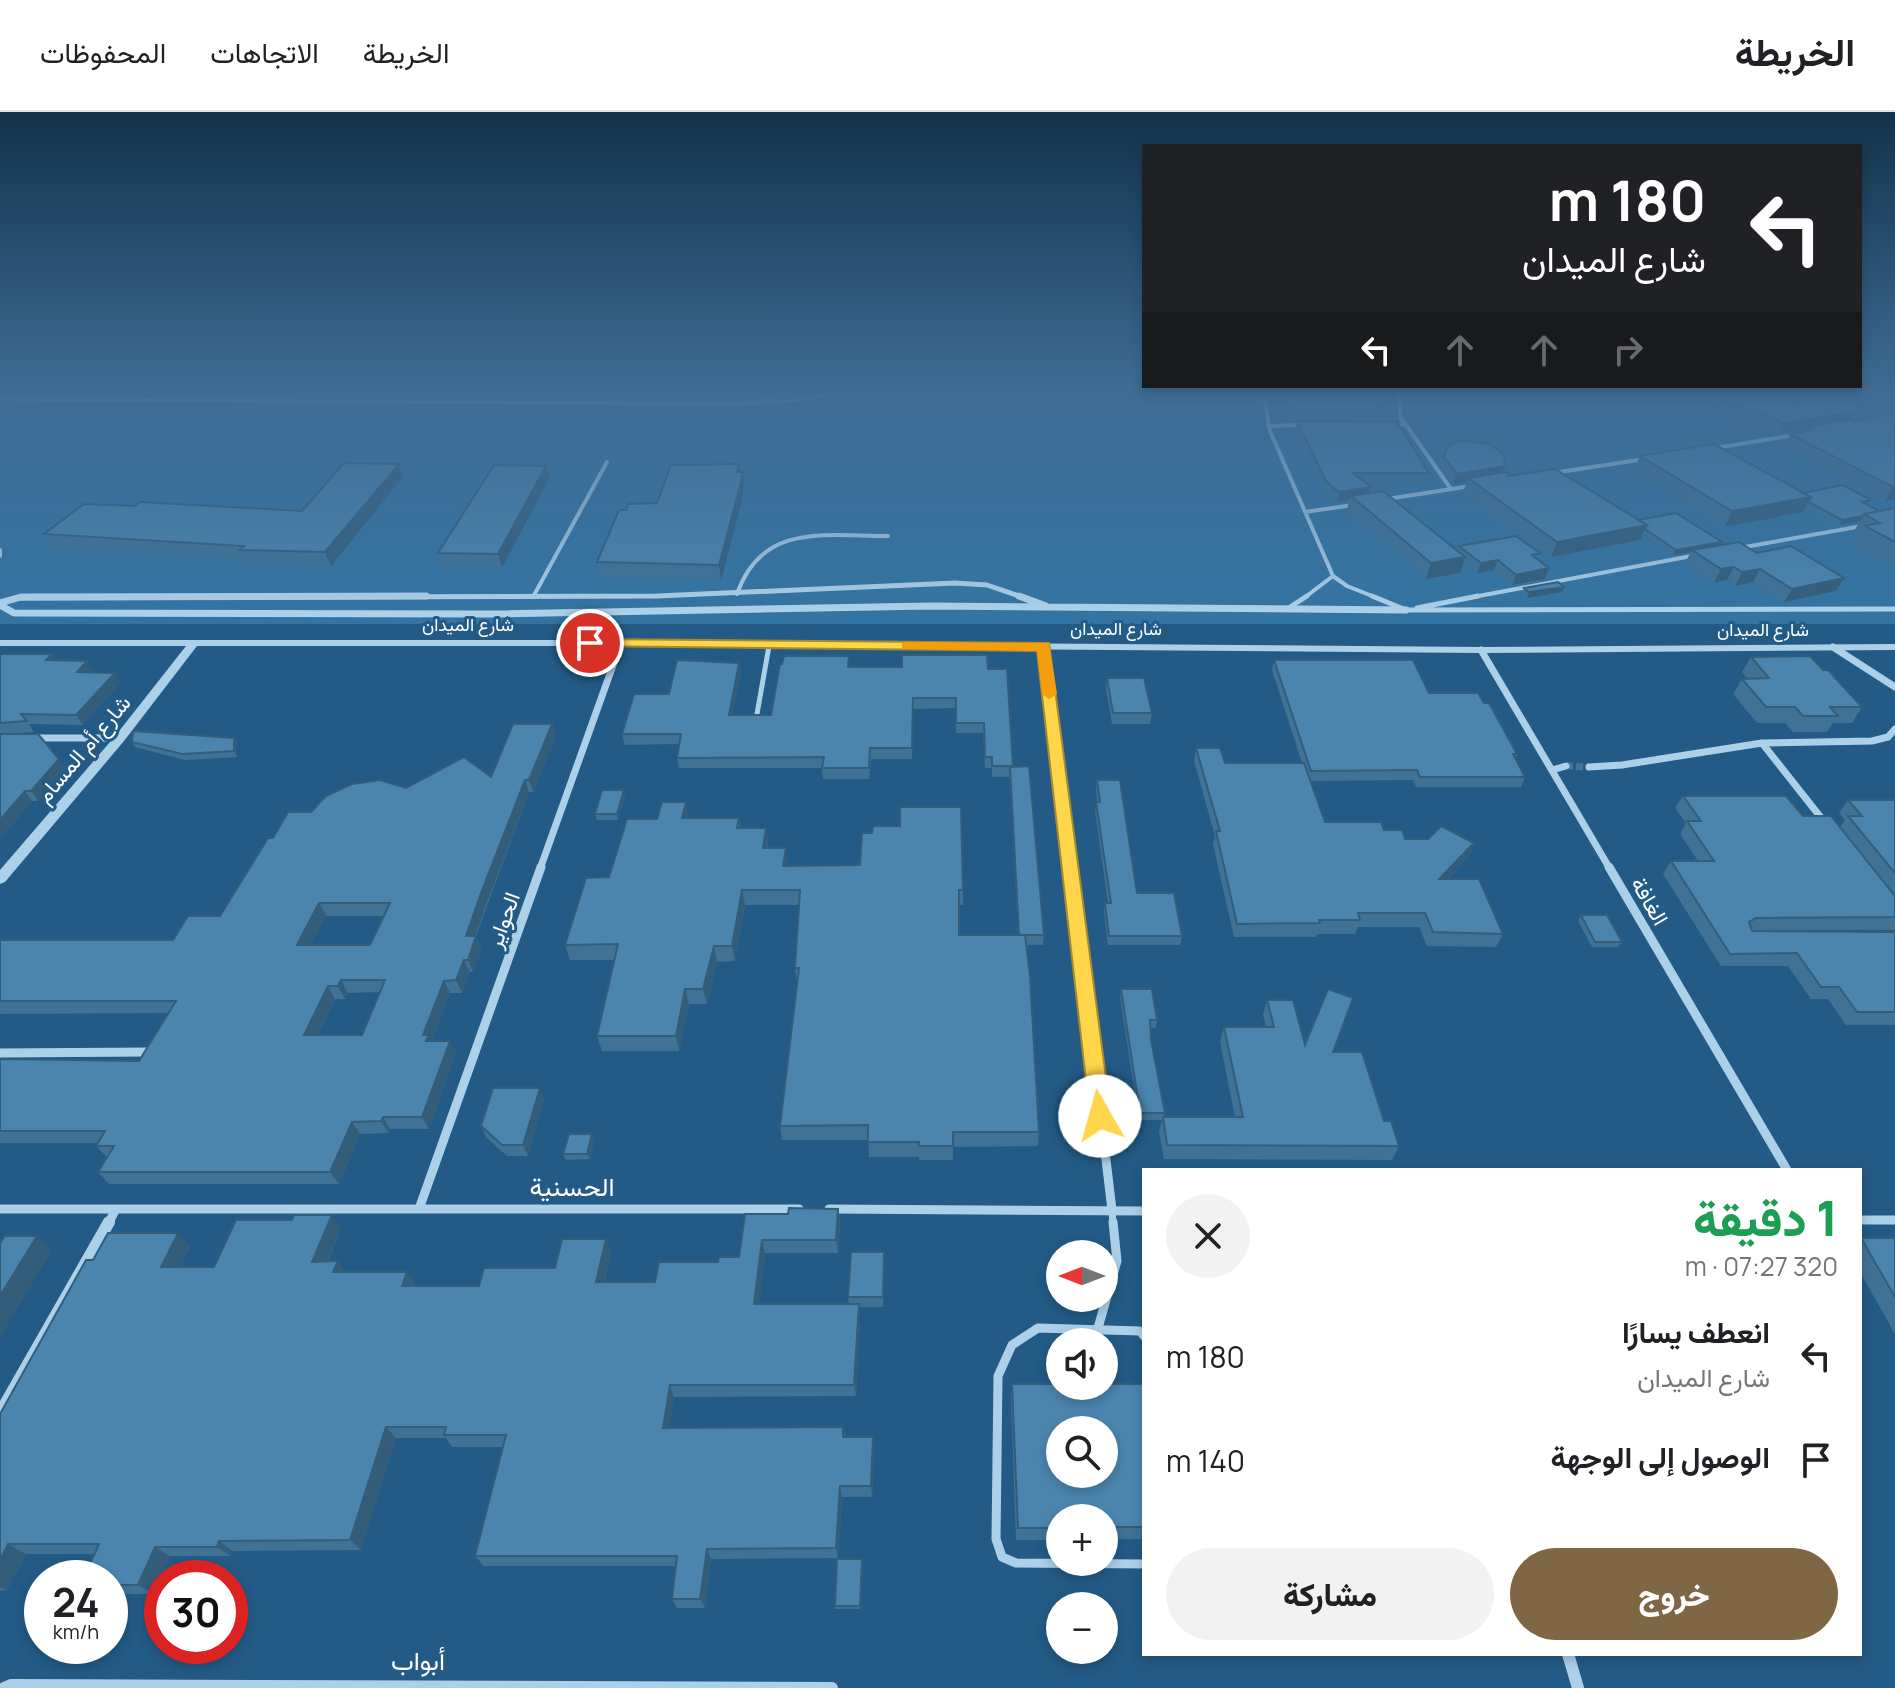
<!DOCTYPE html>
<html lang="ar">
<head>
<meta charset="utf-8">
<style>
  body { margin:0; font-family:Manrope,Vazirmatn,sans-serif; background:#f2f2f2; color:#202124; direction:rtl; height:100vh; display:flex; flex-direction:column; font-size:30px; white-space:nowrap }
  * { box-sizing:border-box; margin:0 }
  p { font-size:26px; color:#757577 }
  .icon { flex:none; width:44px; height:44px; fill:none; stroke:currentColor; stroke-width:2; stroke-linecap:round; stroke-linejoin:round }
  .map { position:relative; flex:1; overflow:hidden; direction:ltr }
  .drawer { position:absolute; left:1142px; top:1056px; width:720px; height:488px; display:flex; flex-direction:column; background:#fff; border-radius:0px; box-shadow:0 4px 12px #0003; direction:rtl }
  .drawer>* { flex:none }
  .top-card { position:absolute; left:1142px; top:32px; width:720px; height:244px; border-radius:0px; box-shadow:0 4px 12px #0003; direction:rtl; background:#202124; color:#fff; overflow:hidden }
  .needle { width:52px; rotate:270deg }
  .fabs { position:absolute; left:1046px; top:1128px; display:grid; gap:16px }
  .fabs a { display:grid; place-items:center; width:72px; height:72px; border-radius:50%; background:#fff; box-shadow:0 4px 12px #0003; font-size:40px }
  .speed { position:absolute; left:24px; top:1448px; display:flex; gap:16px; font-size:40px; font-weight:700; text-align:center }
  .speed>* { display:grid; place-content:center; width:104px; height:104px; border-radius:50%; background:#fff; box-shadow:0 4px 12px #0003; line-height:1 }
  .speed small { font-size:20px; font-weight:400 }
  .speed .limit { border:12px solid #d22; background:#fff; color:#111 }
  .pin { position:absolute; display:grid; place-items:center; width:68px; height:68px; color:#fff; margin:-34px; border:4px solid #fff; border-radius:50%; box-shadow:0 2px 8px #0007 }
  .me { position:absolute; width:88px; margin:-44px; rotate:353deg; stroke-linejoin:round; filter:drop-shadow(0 0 6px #0008) }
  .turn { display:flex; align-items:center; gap:28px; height:168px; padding:0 24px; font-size:36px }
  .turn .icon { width:104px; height:104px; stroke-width:2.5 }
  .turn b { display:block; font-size:56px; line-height:68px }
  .lanes { display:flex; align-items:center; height:76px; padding:0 24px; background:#0003; justify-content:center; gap:40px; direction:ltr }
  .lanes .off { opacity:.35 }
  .round { display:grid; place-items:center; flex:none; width:84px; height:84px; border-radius:42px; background:#f2f2f2 }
  .overview { display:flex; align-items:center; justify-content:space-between; height:136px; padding:0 24px }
  h1 { font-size:48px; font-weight:800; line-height:60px; color:#1e9e55 }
  .button { display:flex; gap:16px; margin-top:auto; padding:16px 24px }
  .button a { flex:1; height:92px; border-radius:48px; background:#7f6746; color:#fff; font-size:32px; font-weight:800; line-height:92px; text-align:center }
  .button a+a { background:#f2f2f2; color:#202124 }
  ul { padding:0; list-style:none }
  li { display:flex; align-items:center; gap:24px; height:104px; padding:0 24px }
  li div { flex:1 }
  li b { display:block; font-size:30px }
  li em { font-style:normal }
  header { display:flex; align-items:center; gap:48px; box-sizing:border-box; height:112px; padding:0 40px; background:#fff; border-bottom:2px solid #e0e0e0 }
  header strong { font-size:38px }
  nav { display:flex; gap:44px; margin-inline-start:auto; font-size:28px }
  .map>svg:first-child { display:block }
</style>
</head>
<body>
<header>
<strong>الخريطة</strong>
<nav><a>الخريطة</a><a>الاتجاهات</a><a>المحفوظات</a></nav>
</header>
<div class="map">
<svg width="1895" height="1576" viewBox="0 0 1895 1576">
  <rect width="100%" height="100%" fill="#235b86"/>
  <path fill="#3474a2" d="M0,279h1895v233h-1895z"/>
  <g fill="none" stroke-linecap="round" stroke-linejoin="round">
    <path stroke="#447498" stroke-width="7" stroke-dasharray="7 3" stroke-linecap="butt" d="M1566,654l23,1"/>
    <path stroke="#add0e9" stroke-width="4" d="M1263,279l7,40 63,145 14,10 30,12
      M1398,279l3,27 50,71
      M642,282l1,-3
      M0,287l735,5 63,-4 56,-9
      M759,288l36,-9
      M1392,313h13
      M1268,314l33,-1
      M1715,336l80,-13
      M1553,361l92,-14
      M1387,387l84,-13
      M1305,400l48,-7
      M1739,436l123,-22
      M0,438v6
      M737,482c25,-72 89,-58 151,-58
      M533,485l74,-135
      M1304,486l29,-22
      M1468,486l229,-43"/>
    <path stroke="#add0e9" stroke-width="5" d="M1372,484l34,14 489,-1
      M1417,496l61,-12
      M1287,497l20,-13
      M757,602l12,-68"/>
    <path stroke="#add0e9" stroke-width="7" d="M1112,1098l1,14"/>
    <path stroke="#add0e9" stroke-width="9" d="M1098,1216l19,-67 -4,-39
      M1144,1224l-4,-5 -102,-3 -26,17 -14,31 -2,163 6,18 14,6 128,1"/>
    <path stroke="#add0e9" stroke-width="5" d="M16,486l641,-2 298,-13 32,2 38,13"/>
    <path stroke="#add0e9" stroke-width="7" d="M1019,484l27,10
      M0,491l21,-6 405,-1
      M0,493l14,8 483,1 433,-8 476,4
      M1044,534l27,223
      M1833,535l62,40
      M1481,538l129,219
      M32,626h88
      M1762,631l64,81
      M1589,655l33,-2 140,-22 110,-2 16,-4 7,-8
      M1552,658l14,-4
      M540,757l81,-226"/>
    <path stroke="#add0e9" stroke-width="9" d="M1071,755l41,343
      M1609,755l178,303
      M0,941l148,-1
      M0,1097h799
      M419,1097l122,-342
      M829,1097l315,2
      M1860,1108h35
      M108,1112l8,-15"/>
    <path stroke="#add0e9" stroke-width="12" d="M0,1301l109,-191
      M1568,1542l10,34
      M4,1576l7,-3 821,3"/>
    <path fill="#add0e9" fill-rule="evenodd" d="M0,528h621l860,7 414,-3v6l-414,3 -860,-7h-424l-73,95 -119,141 -5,2v-14l116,-135 70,-89h-186z"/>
  </g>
  <path fill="#407296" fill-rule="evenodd" d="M1383,279l-10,29 -83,1 -7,-15 2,-9z
    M1711,279h34l50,13 5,-13h51v29l3,2 41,-9v86l-10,2 -101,-54 6,-13 12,-2 2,-3 -24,4 -73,-29z
    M1297,309l132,52 -3,10h-60l5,4 -1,6 88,58 1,-5 81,7 -3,6 12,9 -4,11 -33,6 -18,-15 -17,3 -13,-11 -4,11 -34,6 -79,-68 2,-11 -12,2 -13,-11 -29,-60z
    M1449,332l56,22 -2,6 5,4 130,44 84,22 -2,3 37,8 87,25 -8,13 -52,11 -31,-20 -18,4 -8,-6 -13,3 -29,-20 6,-11 -18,3 -31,-20 -2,5 -89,17 -88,-65 4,-10 -14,2 -12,-18z
    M1640,344l163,37 65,13 11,5 16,-3v60l-41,-23 5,-9 -6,-3 7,-12 -21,4 -33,-18 -3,5 -78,15 -92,-56z
    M740,360h3l1,15 -23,93 -120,-3 -4,-15 29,-52 31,-7z
    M403,365l-72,89 -85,-2 -2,-4 -192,-12 -8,-14 90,-28 168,5z
    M550,366l-48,89h-60l-4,-14z
    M1524,476l38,4 -35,6 -5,-5z
    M0,542h52l4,6 37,11 -1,1 29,10 -38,43 -54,-1 5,8 -34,2z
    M1751,545l72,13 39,37 -10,16h-19l-6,9h-34l-8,-9h-28l-24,-29 9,-15 5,-1 -5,-6z
    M1274,548l155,33 88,61 -2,5 10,18 -4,10h-105l-3,-7 -103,1 15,41 59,8 21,9 69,4 -5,14 -22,22 56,55 -7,13 -69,-1 -8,-19h-61l-3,7h-38l-1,3h-82l-21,-93 2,-8 -21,-75 2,-13 29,15h77l-30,-93z
    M739,551l2,10 -9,42h39l78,-48 139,2 25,98 31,168 -1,10h-17l13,187 -1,14 -85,1v13h-34v-3h-50l-1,-17h-86l-2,-14 17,-143 -2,-15 4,-63h-54l-10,56 -18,1 -10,42h-18l-10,47h-77l-5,-15 18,-76h-45l-5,-15 44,-68 48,-58 29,-17 2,16h51l1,10h26l2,15v5h18l1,18 176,24v15h-4v30h59l-8,-158h-18v-9h-7l-2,-35h-27v-25l-43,1 -1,50h-41l-2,20h-46l-1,-11h-143l-2,-10 2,-14 -54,1 -3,-11 47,-40z
    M1107,566l45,35 -2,11h-38l-6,-35z
    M552,612l4,12 -23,56h-4l-53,144 6,12 -9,24h-3l-8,21h-12l-18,48 24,12 -27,76h-39l-1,4 -29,1 -21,50h-230l-11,-12 9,-15 -11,-11 2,-3h-98v-84l139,2 29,-48 -168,1v-74h173l47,-24 53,-78 38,-26 95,-24 85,-11zM326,804h58l-14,29h-60zM380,880l-18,43h-44l17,-36h10l3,-6z
    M0,622l66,35 -28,32h-6l-32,38z
    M234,626l3,5v14l-52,3 -50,-13 -3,-5z
    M1097,668l40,113 45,43 -2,9h-72l-4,-33 1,-9h3l-13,-92 2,-9 -1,-13z
    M624,678l1,5 -7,25h-21l-2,-6z
    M1683,684l120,20 37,11 5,-7 -6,-7 9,-13h47v130h-144l144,2v93h-49l-18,-26h-17l-23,-33h-67l-58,-92 8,-13h27l-18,-27 6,-11 -11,-15z
    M1581,803l41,27 -4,5h-26l-14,-26z
    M1121,877l36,31 -1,8h-6l1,12 14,73 -1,4h71l-15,-75 4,-15h42l-3,-12 4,-15 38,45 28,7 51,69 15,25 -7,14 -228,-1 -5,-28 3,-11h-23l-19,-123z
    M540,976l4,11 -16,57h-21l-21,-19 -5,-11z
    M592,1022l2,5 -4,20 -24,1 -3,-6z
    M838,1097l2,13 -2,31h-73l-6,51h90l-1,-7 36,-45 -1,55h-24l1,10 -4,79 -182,1 -5,31 174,-1 2,10h28l1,11 -2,49h-30l-4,61 -127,1 -6,49h-28l-5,-9 4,-33h-192l-9,-10 28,-109h-51l-6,-9h-50l-35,112 -128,1 -2,5h-61l-16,38h-44v-16l-15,-24h-69l-19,36 -7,1v-177l93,-154 97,-14 -10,21h34l127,-39 -13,33 18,11h61l8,13v1h64l132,-34 -6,30h50l63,-20 21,-5 49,-43z
    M1860,1126h35v96l-35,-62z
    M1052,1247l8,27 84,-2v155h-40v-21h-44v22h-44l-5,-142 1,-14h39l-1,-11z
    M863,1451l-3,46h-25v-3z"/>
  <path fill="#345d7a" d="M1855,300l-5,10 -45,5 -1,2 -24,4 5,-10z
    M399,352l4,13 -72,89 -6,-14z
    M546,354l4,12 -48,89 -4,-13z
    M1505,354l-4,10 -33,2 -1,4 -14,2 4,-10z
    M743,360l1,15 -2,14 -21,79 -2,-15z
    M1895,374v13l-10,2 8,-14z
    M1371,375l-3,10 -17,-1 -2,4 -12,2 2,-10z
    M1811,385l-8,15 -78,15 7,-16z
    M1863,404l-3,5 -21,4 3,-5z
    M1647,413l-7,15 -89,17 6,-15z
    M1722,430l-3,5 -27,3 -1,2 -18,3 3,-5z
    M1465,445l-5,16 -34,6 5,-16z
    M1498,448l-4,10 -17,3 4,-10z
    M1734,455l-7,13 -13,3 7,-14z
    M1549,456l-4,11 -33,6 4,-10z
    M1760,457l-7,13 -18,4 7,-14z
    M1844,466l-8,13 -52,11 8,-13z
    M1564,475l-2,5 -35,6 2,-6z
    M52,542l7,10 -13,-4z
    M87,549l6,10 -10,11 -6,-10z
    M739,551l2,10 -11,52 -1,-10z
    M115,561l6,9 -38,43 -7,-10z
    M552,612l4,12 -23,56 -4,-12z
    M234,626l3,5v14l-3,-6z
    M59,647l7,10 -28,32 -7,-10z
    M525,668l4,12 -43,113 -15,43 -5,-12 15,-43z
    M624,678l1,5 -7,25 -1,-6z
    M25,679l7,10 -32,38v-19z
    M686,690l3,15 -4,16 -3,-15z
    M766,716l2,15 -3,20 -2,-15z
    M1474,731l-5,14 -36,35 6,-13z
    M786,736l2,15 -3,18 -2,-15z
    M742,778l3,15 -10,56 -3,-15z
    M319,791l7,13 -22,42 -7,-13z
    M476,824l6,12 -9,24 -5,-12z
    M714,834l3,16 -10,42 -4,-15z
    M464,848l6,12 -8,21 -6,-13z
    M341,868l7,13 -3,6 -7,-13z
    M444,869l6,12 -18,48v12l-9,-18z
    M328,874l7,13 -23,48 -8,-12z
    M685,877l4,15 -10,47 -3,-15z
    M450,929l6,12 -27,76 -7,-12z
    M540,976l4,11 -16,57 -5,-11z
    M383,1005l7,12 -1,4 -8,-12z
    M352,1010l8,12 -21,50 -9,-12z
    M592,1022l2,5 -4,20 -3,-5z
    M838,1097l2,13 -2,31 -2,-13z
    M332,1103l9,13 -19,46 -10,-12z
    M178,1121l12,13 -16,34 -13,-13z
    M37,1124l15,14 -52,88v-42z
    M606,1127l5,13 -9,43 -6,-13z
    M762,1128l3,13 -7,64 -4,-13z
    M884,1140l1,11 -2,44v-10z
    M338,1149l9,13 -14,-2z
    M407,1160l8,13 -5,14 -8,-13z
    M859,1192l1,13 -4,79 -2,-11z
    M670,1273l4,12 -6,42 -5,-11z
    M386,1315l10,11 -35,112 -11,-10z
    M873,1325l1,11 -2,49 -1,-11z
    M840,1374l2,11 -4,61 -2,-10z
    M219,1429l14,10 -2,5 -14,-9z
    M8,1432l18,10 -19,36 -7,-3v-27z
    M155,1435l15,9 -16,38 -16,-9z
    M707,1437l4,10 -6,49 -5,-9z"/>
  <path fill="#4b85ae" stroke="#345d7a" stroke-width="2" fill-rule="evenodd" d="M1288,279h94l-6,20h-84l-7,-14z
    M1712,279h33l22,3 30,10 4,-13h50l8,4 -4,17 -70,11 -74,-28z
    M1895,301v73l-2,1 -103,-53 24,-4 -9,-3 50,-8 -1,3z
    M1297,309l100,1 32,51h-76l18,14 -32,5 -13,-11z
    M1464,329l25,3 15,10 1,12 -48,8 -13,-17 5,-13z
    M1714,332l97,53 -79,14 -92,-55z
    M344,351l55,1 -74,88 -85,-2 4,-4 -200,-12 40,-30 50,2 6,-4 162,9z
    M739,352l-2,8h6l-3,14 -21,79 -122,-3 22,-52h7l2,-6 29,-1 14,-38z
    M494,353l52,1 -48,88 -60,-1z
    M1555,357l92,56 -90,17 -89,-64 39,-6 1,4z
    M1843,373l28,15 -9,2 17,9 -15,3 -1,2 -21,4 -33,-18 2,-5 -8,-4z
    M1383,379l82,66 -34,6 -80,-67z
    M1895,396v34l-30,-16 15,-3 -16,-9z
    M1676,401l46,29 -46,8 -31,-21 2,-4 -9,-5z
    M1516,424l24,17 -8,2 17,13 -33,7 -18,-15 -17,3 -22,-17z
    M1739,430l18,11 34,-7 53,32 -52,11 -32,-20 -18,3 -8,-5 -13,2 -29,-19z
    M1558,470l6,5 -35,5 -5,-4z
    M0,542h52l-6,6 41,1 -10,11 38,1 -39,42 -55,-1 6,7 -27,2z
    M902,543h85l1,14h19l6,97h-21v-9h-7l-1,-34h-28v-25h-43l-1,50h-42l-1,20h-47l2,-11 -147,1 4,-24h-59l12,-40h35l8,-34 62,3 -10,52h42l9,-51h2l2,-8h65l-1,11h54z
    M1810,544l13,14h5l34,37h-32l8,9h-35l-8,-9h-29l-24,-28 27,-1 -18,-21z
    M1274,548h139l16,33h49l6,10h5l28,51h-4l12,23h-105l-3,-7 -106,1z
    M1107,566h37l8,35h-39z
    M513,612h39l-23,56h-4l-44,113 -15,43h10l-8,24h-4l-8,20 -12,1 -21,54h6l-3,6h24l-28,76h-39l-2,4 -29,1 -22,50h-232l16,-26h-18l9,-15h-105v-72l139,2 37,-60h-176v-61h173l15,-24h32l48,-78h5l15,-26h23l15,-16 26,-12 28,-4 26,8 58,-31 27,20zM319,791h71l-20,42h-73zM341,868h44l-23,55h-58l24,-49h10z
    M133,619l101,7v13l-52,3 -50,-12z
    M0,622h38l21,25 -28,32h-6l-25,29z
    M1196,636h24l5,15h79l21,59h56l3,8h18l3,9h23l13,-13 33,17 -35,36h40l24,55 -70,-2 -8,-19h-67l2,7h-41l1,3 -83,1 -21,-93h4z
    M1029,654l15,169h-25l-9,-168z
    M1097,668h23l17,113h37l8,43h-73l-4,-33h6l-15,-101h4z
    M602,678h22l-7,24h-22z
    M1683,684h103l17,20h28l64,80v21l-139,1 -7,4 3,9 143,1v80h-38l-18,-25h-18l-24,-34 -67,1 -59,-93h43l-27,-40h14z
    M1848,688h47v73l-47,-57h14z
    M662,690h24l-4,16h57l-2,10h29l-3,20h23l-3,18 77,-1 2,-32h10l1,-7h27v-19h61l2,83h-4v45h66l5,41 9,156h-86v14h-34v-4h-51v-17l-88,1 19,-158h-4l5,-78h-58l-10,56h-18l-11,43h-18l-9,47h-79l21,-92 -53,1 21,-67 23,-1 18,-58h30z
    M1581,803h26l15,27h-27z
    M1121,877h31l5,31h-7l1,20 14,73h-25z
    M1328,877l25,9 -20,54h29l22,69h7l8,25 -232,-1 -4,-28h80l-19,-90h50l-7,-27h26l12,45z
    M493,976h47l-17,57h-21l-21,-19z
    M569,1022h23l-5,20h-24z
    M789,1096l49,1 -2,31h-74l-8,64h105l-5,81h-184l-7,43 180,-1v10h30l-2,49h-31l-4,62 -129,1 -7,50h-28l5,-43h-202l31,-121h-62l2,-8h-60l-36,113 -131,1 -2,6h-62l-17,38h-28v-7h-26l15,-34h-91l-8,16v-146l86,-154h7l15,-27h70l-17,34h53l22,-47h56l2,-5h38l-20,47 26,-1 -5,11h74l-5,14h77l5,-18h71l7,-29h44l-10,43h59l4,-20h59l1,-5h20l6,-43h43z
    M5,1124h32l-37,60v-53z
    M1861,1126h34v59z
    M851,1140h33l-1,45h-35z
    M1052,1247h8v27h44v-2h40v143h-40v-9h-44v10h-42l-6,-144h42zM1060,1318h44v44h-44z
    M837,1447h25l-2,47h-25z"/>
  <linearGradient id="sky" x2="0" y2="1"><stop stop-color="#13324a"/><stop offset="0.56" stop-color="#3f6c95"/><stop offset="1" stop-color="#3f6c95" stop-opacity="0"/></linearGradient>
  <rect width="1895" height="500" fill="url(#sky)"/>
  <path fill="#ffd54a" stroke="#a68a30" stroke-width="2" d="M590,527l459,4 62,473 -3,6 -8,3 -7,-3 -3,-6 -53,-465 -452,-5v-6z"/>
  <path fill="#f59e0b" d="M907,530l142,1 8,51 -8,5 -7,-5 -5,-43 -135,-2v-6z"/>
  <g text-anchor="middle" stroke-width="6" stroke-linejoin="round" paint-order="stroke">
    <g font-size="18" fill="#fff" stroke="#235b86">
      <text x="468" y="519">شارع الميدان</text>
      <text x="1116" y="523">شارع الميدان</text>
      <text x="1763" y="524">شارع الميدان</text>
    </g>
    <g font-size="22" fill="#fff" stroke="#235b86">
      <text transform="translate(83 637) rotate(-50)" y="8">شارع أم المسام</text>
      <text transform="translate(1650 789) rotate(60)" y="8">الغافة</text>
      <text transform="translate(503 808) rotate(-70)" y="8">الحواير</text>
    </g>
    <g font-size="26" fill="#fff" stroke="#235b86">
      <text x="572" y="1084">الحسنية</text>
      <text x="418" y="1558">أبواب</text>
    </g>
  </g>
</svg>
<div class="fabs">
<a><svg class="needle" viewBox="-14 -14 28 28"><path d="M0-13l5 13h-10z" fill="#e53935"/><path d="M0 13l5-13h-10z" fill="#757577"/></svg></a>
<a><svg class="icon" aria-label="sound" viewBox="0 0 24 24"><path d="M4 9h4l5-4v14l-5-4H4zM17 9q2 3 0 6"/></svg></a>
<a><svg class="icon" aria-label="search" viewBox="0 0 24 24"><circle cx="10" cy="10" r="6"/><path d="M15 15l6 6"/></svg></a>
<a>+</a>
<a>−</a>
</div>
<div class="speed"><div>24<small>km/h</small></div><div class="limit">30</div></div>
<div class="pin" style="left:590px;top:531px;background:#d93025"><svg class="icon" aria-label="arrive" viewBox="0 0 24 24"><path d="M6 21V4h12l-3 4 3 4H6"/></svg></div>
<svg class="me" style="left:1100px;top:1004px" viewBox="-20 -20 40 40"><circle r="19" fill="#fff"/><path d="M0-13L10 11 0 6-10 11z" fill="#ffd54a"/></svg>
<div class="top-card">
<div class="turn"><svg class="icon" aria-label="left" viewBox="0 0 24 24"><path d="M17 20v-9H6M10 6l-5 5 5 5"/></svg><div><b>180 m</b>شارع الميدان</div></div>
<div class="lanes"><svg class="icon" aria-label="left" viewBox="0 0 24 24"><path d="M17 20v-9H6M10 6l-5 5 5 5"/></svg><svg class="icon off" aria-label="ahead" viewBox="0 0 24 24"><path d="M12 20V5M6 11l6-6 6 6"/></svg><svg class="icon off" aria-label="ahead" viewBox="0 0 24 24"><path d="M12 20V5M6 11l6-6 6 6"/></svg><svg class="icon off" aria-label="right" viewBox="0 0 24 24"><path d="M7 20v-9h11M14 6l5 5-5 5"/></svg></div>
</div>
<section class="drawer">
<div class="overview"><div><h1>1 دقيقة</h1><p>320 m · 07:27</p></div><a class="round"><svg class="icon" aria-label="close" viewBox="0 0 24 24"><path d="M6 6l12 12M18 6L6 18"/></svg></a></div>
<ul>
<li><svg class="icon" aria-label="left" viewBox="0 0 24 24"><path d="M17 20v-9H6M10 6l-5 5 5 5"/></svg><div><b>انعطف يسارًا</b><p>شارع الميدان</p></div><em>180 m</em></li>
<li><svg class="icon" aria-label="arrive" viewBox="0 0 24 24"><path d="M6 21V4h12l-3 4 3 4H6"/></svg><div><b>الوصول إلى الوجهة</b></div><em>140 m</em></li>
</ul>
<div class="button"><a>خروج</a><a>مشاركة</a></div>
</section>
</div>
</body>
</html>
